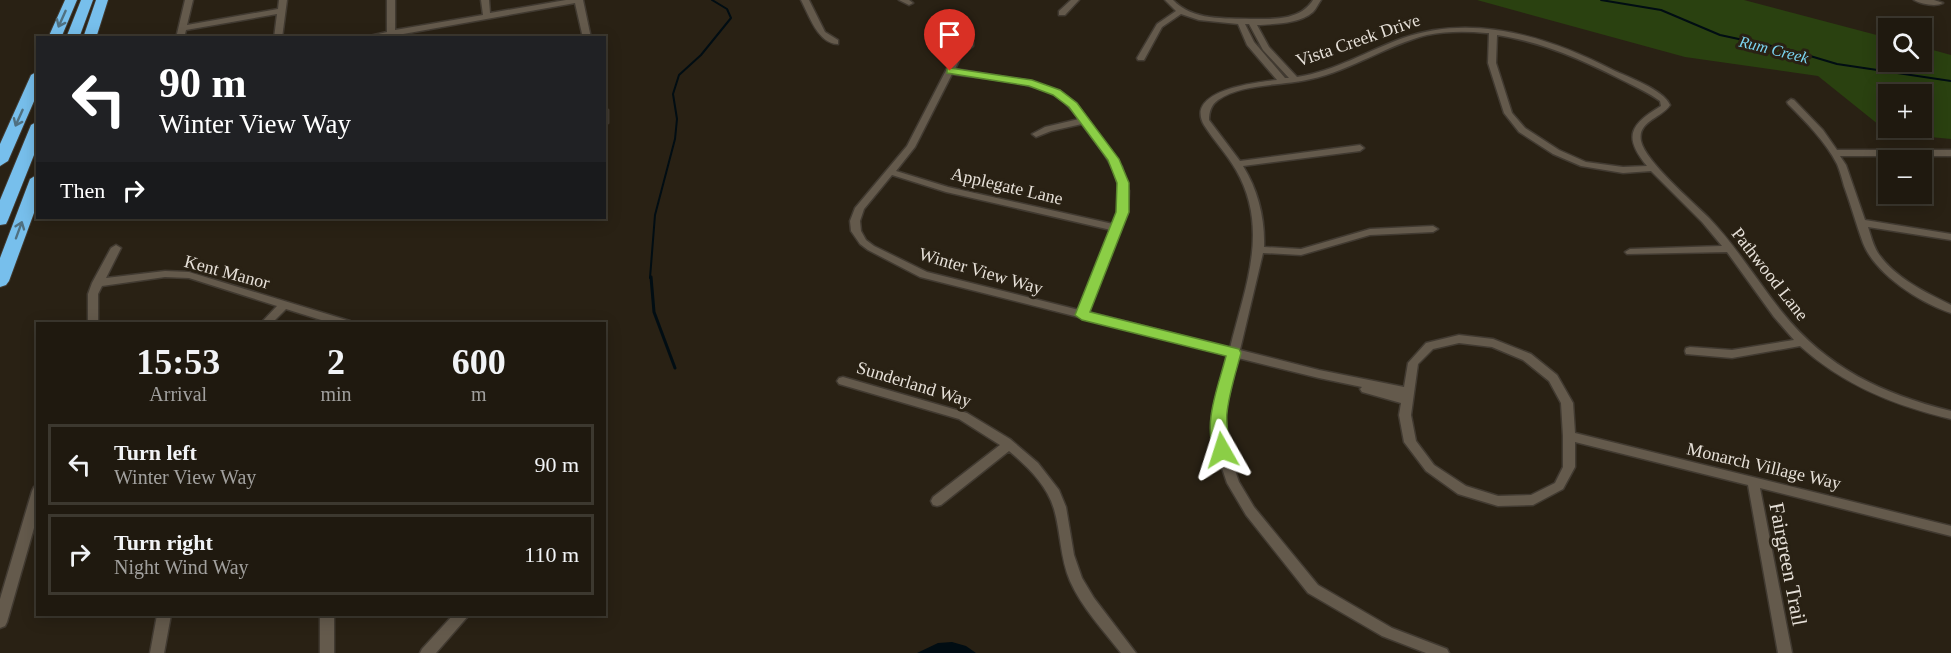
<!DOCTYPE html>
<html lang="en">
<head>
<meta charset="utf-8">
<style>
  body { margin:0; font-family:"Times New Roman",serif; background:#2c261d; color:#f1f3f6; height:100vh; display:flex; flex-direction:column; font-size:22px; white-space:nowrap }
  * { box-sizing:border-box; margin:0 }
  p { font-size:20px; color:#a1a09e }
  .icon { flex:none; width:33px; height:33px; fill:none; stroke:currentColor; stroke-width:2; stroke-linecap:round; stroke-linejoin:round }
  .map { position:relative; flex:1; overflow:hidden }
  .side { position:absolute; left:36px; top:322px; width:570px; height:294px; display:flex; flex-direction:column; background:#1f190f; border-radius:0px; box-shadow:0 3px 15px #0003,0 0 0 2px #3c382f }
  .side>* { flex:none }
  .hud { position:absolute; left:36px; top:36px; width:570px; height:183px; border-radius:0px; box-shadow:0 3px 15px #0003,0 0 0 2px #3c382f; background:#202124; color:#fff; overflow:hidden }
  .fabs { position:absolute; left:1878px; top:18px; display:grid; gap:12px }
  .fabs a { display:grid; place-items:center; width:54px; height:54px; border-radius:0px; background:#1f190f; box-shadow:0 3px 15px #0003,0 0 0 2px #3c382f; font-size:30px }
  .pin { position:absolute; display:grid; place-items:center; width:51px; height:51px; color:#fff; margin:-62px -26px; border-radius:50% 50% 50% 0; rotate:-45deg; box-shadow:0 0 6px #0007 }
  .pin .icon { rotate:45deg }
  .me { position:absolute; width:66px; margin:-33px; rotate:354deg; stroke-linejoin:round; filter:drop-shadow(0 0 4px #0008) }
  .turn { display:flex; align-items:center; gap:21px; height:126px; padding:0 24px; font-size:27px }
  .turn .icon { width:78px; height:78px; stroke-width:2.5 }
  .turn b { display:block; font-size:42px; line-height:51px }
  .then { display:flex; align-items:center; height:57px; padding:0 24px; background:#0003; gap:12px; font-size:22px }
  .eta { display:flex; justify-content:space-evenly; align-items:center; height:102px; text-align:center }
  .eta b { font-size:36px; font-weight:800; line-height:42px }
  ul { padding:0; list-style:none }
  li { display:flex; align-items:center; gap:18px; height:81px; margin:0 12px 9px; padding:0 12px; border:3px solid #3c382f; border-radius:0px }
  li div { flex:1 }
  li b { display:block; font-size:22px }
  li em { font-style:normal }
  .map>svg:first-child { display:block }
</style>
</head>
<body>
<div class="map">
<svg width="1951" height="653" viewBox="0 0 1951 653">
  <rect width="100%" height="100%" fill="#292114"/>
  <path fill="#2a4110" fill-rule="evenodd" d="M1477,0h267l144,38v24h34v-15l29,8v84l-62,-6 -71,-57 -133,-19zM1888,94h34v34h-34z"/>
  <path fill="#010d13" d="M952,642l14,4 10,7h-59l21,-10z"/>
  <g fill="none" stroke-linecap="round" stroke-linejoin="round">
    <path stroke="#010d13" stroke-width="2" d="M1601,0l60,10 59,25 70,15 47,14 114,17
      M650,278l5,-63 20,-76 2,-20 -4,-25 6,-19 22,-20 30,-37 -4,-9 -15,-9"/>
    <path stroke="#010d13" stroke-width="3" d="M651,277l3,35 21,56"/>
    <defs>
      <path id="minor" d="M185,0h8l-6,25 91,-16 1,-9h8l-5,38h-8l3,-24 -91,16 -2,8h-8z
        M387,0h8v30l88,-15 -2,-15h8l1,13 76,-13h17l8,38h-8l-8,-35 -194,35h-20l26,-6z
        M801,0h8l16,32 13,8v4c-20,0 -29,-29 -37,-44z
        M899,0h10l4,3 -4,2z
        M1071,0h8l-14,15h-6v-4z
        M1165,0h8c20,21 52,18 78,19 21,0 49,2 62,-19h8c-3,4 -5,9 -8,12 -14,12 -39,12 -56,13l12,22 28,30c38,-6 70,-26 106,-39 71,-25 146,-1 210,32 15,7 51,20 57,35 -8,13 -33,16 -29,36 4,20 52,61 68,77 28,29 48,63 73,94 45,56 100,82 169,99v8c-56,-13 -108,-34 -151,-73l-68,12 -46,-4 -1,-3 1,-3 4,-1 42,3 62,-10 -20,-23 -47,-65 -100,2 -2,-2 5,-3 92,-3 -20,-24 -51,-51 -28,2 -42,-7 -28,-12 -34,-22 -15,-19 -16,-50 1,-30h-3c-20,-2 -39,-2 -59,2 -40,10 -75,35 -116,44 -28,7 -69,4 -93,21 -7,5 -9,12 -9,20l31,41 120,-16 4,3 -4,3 -117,15c15,24 22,53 21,81l37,2 69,-20 63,-3 5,3 -5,3 -63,3 -69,20 -38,-2 -23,97 79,20 85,17 4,-24 18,-20 33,-8 34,4 38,15 26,21 16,28 2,30 376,93v10l-191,-48 32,165h-14l-30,-168 -173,-43v25l-12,22 -30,16 -35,1 -40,-12 -32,-23 -22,-29 -5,-27 2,-12 -39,-11 -2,-3 2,-2 -43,-9 -81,-20 -13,54 3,38 11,32 15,25 64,78 74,43 55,21 2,4h-23l-44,-17 -74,-43 -62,-78 -19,-32 -11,-33 -3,-38 15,-57 -308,-78 -52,-27 -8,-6 -9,-13 -1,-10 5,-13 52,-62 48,-93 12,-11h6v4l-11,8 -7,15 70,11 35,11 16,12 46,64 7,24 -1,21 -40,100 142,36c15,-61 40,-119 6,-178 -9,-16 -22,-29 -32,-45 -20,-35 54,-43 73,-45l-30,-35 -9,-21 -39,-4 -18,-6 -19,13 -18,33h-6l-1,-2 20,-34 19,-13zM1245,24h4l14,26 26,28h-4l-31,-36zM1497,35c45,7 86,25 127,46 12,6 25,12 36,20l1,5c-30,18 -39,30 -14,60l-24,1 -37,-5 -27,-12 -34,-22 -13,-15 -16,-50zM952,74c33,5 70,6 101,20 11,6 19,16 26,25l-34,8 -13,7 4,3 15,-6 31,-7c24,33 49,57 31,100l-165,-37 -52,-16 19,-24zM892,175l54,17 165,38 -32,80 -152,-38 -53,-26 -8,-6 -5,-9 -1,-10 4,-12zM1459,343l33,4 31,13 26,21 12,22 2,33v31l-8,16 -24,12 -33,1 -32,-10 -32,-21 -18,-24 -5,-26 7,-51 15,-15z
        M1914,0h20l9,3c-7,4 -22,1 -29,-3z
        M1791,99l3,1 29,30 14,20h114v6h-111l6,9 19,55 86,14v6l-83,-13c3,9 5,18 10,26 17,25 47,39 73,52v8c-31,-10 -76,-39 -88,-70 -7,-19 -12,-38 -19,-57 -2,-7 -4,-15 -7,-22 -12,-23 -31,-42 -49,-60l-1,-2z
        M604,108l4,2v13l-4,2z
        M116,245l5,3 -15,30 59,-7 24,1 161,49 1,3h-17l-48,-15 -15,15h-11l17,-18 -88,-28 -24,-1 -63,9 -4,8v30h-10v-30l4,-11 19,-35z
        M843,377l124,36 43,26 28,24 21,27 7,17 8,48 8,23 12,20 42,55h-15c-18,-23 -39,-45 -51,-72 -10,-23 -9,-48 -16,-72 -7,-24 -27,-43 -45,-58l-68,54 -4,1 -4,-1 -2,-4 2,-4 67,-52 -41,-26 -120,-35 -2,-3 2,-3z
        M38,486v28l-31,108 -2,4 -5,2v-29l32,-108 2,-4z
        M157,615h14l-7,38h-14z
        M320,615h14v38h-14z
        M453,615h16l-33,38h-16l2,-4z"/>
      <path id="motorway" d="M65,0h12l-16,38h-13z
        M81,0h12l-14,38h-13z
        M96,0h12l-12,38h-13z
        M38,71v21l-30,69 -8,5v-22l31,-69z
        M38,121v24l-30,75 -2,4 -6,1v-25l31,-75z
        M38,174v28l-29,79 -3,4 -6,2v-29l30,-79z"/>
    </defs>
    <use href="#minor" stroke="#413a31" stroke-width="3"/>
    <use href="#motorway" stroke="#413a31" stroke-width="2"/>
    <use href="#minor" fill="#645a4c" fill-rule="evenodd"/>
    <use href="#motorway" fill="#77bfec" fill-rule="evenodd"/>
  </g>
  <defs><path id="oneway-shaft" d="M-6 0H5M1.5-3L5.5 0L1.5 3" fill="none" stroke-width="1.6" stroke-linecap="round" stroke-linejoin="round" transform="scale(1.5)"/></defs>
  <g stroke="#507080">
    <use href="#oneway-shaft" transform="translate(62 19) rotate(114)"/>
    <use href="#oneway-shaft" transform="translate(19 118) rotate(114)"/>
    <use href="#oneway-shaft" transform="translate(19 230) rotate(-70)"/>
  </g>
  <path fill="#8bce46" stroke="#5a862e" stroke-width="1.5" d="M950,68l82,12 28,10 17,13 42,56 10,24v29l-39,100 149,37 2,4c-5,19 -12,40 -14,60 -2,12 5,31 0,42h-11c-15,-29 3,-70 10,-99l-144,-36 -7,-5 41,-103 1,-29 -9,-23 -39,-53 -16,-12 -24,-9 -82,-13v-4z"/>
  <g text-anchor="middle" stroke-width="6" stroke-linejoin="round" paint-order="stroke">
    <g font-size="16" font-style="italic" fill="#7cd5f2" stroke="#292114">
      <text transform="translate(1774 49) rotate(14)" y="6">Rum Creek</text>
    </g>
    <g font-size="18" fill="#e6e0d8" stroke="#292114">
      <text transform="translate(1358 40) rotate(-19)" y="6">Vista Creek Drive</text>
      <text transform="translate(1007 186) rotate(13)" y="6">Applegate Lane</text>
      <text transform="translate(981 271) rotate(16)" y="6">Winter View Way</text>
      <text transform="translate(227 272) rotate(15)" y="6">Kent Manor</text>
      <text transform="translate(1770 274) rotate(52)" y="6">Pathwood Lane</text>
      <text transform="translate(914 384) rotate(17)" y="6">Sunderland Way</text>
      <text transform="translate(1764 466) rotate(13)" y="6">Monarch Village Way</text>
    </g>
    <g font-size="21" fill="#e6e0d8" stroke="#292114">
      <text transform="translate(1788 564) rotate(79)" y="7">Fairgreen Trail</text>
    </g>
  </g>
</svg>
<div class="fabs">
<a><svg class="icon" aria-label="search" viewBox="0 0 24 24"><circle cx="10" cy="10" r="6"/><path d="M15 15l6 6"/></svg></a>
<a>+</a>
<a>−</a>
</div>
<div class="pin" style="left:950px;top:71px;background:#d93025"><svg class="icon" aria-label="arrive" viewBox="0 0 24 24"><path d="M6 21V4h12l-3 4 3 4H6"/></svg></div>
<svg class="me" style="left:1222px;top:450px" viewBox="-20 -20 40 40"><path d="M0-17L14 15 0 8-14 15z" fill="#8bce46" stroke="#fff" stroke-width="4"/></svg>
<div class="hud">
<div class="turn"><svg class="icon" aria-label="left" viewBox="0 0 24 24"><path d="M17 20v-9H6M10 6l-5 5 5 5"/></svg><div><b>90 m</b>Winter View Way</div></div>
<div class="then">Then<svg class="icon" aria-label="right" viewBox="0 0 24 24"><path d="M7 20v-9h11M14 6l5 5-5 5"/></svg></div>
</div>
<section class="side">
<div class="eta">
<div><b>15:53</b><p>Arrival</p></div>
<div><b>2</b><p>min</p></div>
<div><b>600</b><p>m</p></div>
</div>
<ul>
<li><svg class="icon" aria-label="left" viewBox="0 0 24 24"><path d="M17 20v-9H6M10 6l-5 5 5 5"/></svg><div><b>Turn left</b><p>Winter View Way</p></div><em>90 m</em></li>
<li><svg class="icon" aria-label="right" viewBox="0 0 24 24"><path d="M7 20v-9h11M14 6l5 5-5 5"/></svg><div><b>Turn right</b><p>Night Wind Way</p></div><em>110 m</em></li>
</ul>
</section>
</div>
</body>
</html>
